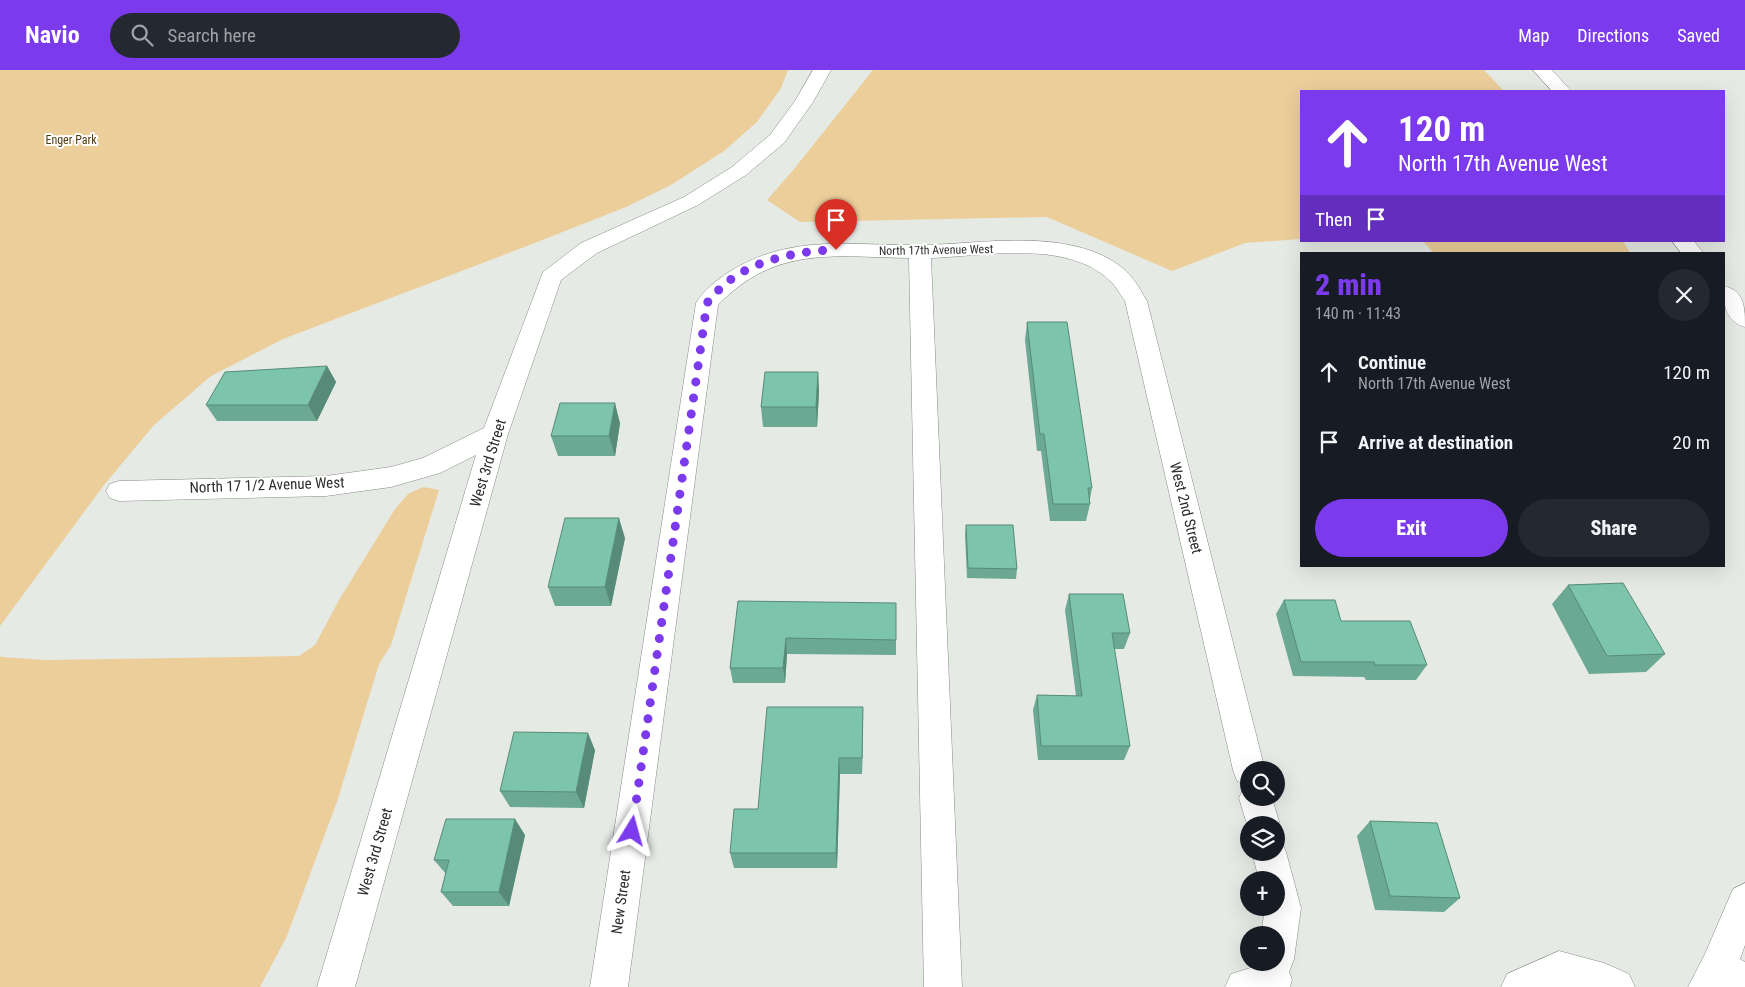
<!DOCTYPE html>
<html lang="en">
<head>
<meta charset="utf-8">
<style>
  body { margin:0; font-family:"Roboto Condensed",sans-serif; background:#242831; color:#f1f3f6; height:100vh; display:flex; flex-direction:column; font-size:19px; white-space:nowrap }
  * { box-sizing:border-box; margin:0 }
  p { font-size:16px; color:#9ea1a6 }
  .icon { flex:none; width:28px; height:28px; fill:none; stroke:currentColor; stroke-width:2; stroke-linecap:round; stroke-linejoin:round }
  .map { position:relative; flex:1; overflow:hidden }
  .side { position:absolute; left:1300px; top:182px; width:425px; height:315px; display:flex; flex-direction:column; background:#171b24; border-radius:0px; box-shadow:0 5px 20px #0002 }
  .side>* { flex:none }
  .guide { position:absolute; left:1300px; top:20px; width:425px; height:152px; border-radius:0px; box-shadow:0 5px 20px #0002; background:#7c3aed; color:#fff; overflow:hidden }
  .fabs { position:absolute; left:1240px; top:691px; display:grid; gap:10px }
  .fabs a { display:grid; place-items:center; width:45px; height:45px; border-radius:50%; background:#171b24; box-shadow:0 5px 20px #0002; font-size:25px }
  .pin { position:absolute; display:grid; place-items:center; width:42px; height:42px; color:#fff; margin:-51px -21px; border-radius:50% 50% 50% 0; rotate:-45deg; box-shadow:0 0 5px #0007 }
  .pin .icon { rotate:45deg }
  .me { position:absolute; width:55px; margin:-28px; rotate:8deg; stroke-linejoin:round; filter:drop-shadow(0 0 4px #0008) }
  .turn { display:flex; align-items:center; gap:18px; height:105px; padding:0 15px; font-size:22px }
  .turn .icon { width:65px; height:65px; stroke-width:2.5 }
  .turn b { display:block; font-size:35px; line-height:42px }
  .then { display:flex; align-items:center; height:48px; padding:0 15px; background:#0003; gap:10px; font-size:19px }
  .round { display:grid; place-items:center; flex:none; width:52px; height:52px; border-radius:26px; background:#242831 }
  .summary { display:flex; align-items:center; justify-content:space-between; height:85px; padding:0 15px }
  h1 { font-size:30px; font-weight:800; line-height:38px; color:#7c3aed }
  .button { display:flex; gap:10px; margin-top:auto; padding:10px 15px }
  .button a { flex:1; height:58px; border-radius:30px; background:#7c3aed; color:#fff; font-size:20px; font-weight:800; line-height:58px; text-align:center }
  .button a+a { background:#242831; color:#f1f3f6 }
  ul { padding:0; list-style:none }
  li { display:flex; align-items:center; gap:15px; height:70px; padding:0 15px }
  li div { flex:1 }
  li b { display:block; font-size:19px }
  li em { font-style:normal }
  header { display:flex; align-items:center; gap:30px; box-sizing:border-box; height:70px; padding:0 25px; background:#7c3aed; color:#fff }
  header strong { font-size:24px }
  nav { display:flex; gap:28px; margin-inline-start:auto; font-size:18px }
  .search { width:350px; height:45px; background:#242831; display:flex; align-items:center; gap:12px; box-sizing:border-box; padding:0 18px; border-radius:28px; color:#9ea1a6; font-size:19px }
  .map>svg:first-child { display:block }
</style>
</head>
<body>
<header>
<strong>Navio</strong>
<div class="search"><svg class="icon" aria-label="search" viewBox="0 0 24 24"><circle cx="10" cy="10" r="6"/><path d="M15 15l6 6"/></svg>Search here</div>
<nav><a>Map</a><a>Directions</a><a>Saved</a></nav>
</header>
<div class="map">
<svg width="1745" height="917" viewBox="0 0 1745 917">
  <rect width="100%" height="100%" fill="#e6eae5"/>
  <path fill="#ecce9b" d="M0,0h788l-7,18 -24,34 -33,29 -53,34 -45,22 -104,41 -239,91 -72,37 -57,49 -50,60 -104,141z
    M873,0h611l20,21h-203v148l-56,4 -73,28 -125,-54 -247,5 -33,-22 27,-31z
    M1423,171h200l8,13h-197z
    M423,417l16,3 -48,155 -12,19 -42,138 -50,134 -27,51h-260v-331l2,1 44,3 253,-4 16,-11 24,-45 56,-91 13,-15z"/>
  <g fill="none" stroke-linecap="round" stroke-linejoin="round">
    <defs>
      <path id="minor" d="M813,0h18l-18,32 -29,41 -38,32 -48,30 -101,48 -36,27 -53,154 -153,553h-38l159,-532 -36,18 -49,14 -65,9 -207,5 -9,-3 -4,-7 4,-7 9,-3 207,-5 65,-9 32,-9 61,-30 59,-156 38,-29 103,-46 48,-30 38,-32 25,-34z
        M1533,0h19l19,21h-19z
        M996,171c43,-2 102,0 134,34 7,8 12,18 17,26l118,469h-16v15l-12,-4 -4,-11 -108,-469c-4,-5 -7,-11 -11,-16 -42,-47 -128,-29 -183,-27l31,729h-38l-15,-729c-75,-1 -133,-13 -191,47l-90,682h-38l106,-684c8,-13 21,-23 33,-31 62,-39 122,-26 190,-27 26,0 51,-3 77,-4z
        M1672,171h22l10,13h-22z
        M1724,216c21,5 21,22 21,41 -20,-6 -22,-23 -21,-41z
        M1249,715v13h23l8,27 -4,8v-8h-27v6l-10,-33 5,-11z
        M1276,768l5,2 5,12 15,56 -7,51 -5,13 3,8 -2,7h-65l6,-13 29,-9 -1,-3h17v-27h-15l4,-27h11v-28h-17l-7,-28h24z
        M1745,813v62l-5,14 5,3v25h-57l17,-33 28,-65z
        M1559,881l45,12 25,11 6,13h-134l6,-13z"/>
    </defs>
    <use href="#minor" stroke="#878b87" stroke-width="1"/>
    <use href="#minor" fill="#fff" fill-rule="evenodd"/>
  </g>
  <path fill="#6ba994" d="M1027,252l65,166 -2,11v5l-4,17h-36l-9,-70h-4l-12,-111z
    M327,296l9,16 -19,39h-100l-11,-16z
    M818,302l1,20 -2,35h-54l-2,-20z
    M620,353l-5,33h-57l-7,-20z
    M966,455l51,44 -1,10 -49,-1 -2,-43z
    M625,468l-14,68h-56l-7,-19z
    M1568,515l97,69 -19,18 -57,2 -37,-70z
    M1069,524l61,39 -6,16h-10l16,97 -6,14h-86l-5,-50 4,-15 39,1 -11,-86z
    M1284,530l57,21 86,44 -11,15h-50l-2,-3 -71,-1 -17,-62z
    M738,531l158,39v15l-109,-1 -2,29h-52l-3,-15z
    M863,637l-1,67h-22l-3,94h-103l-4,-15 28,-44z
    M595,680l-11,58 -74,-1 -10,-16z
    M1370,751l90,77 -16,14 -69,-2 -18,-74z
    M525,765l-16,71h-56l-12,-14 5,-18 -12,-14z"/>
  <path fill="#578a78" d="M327,296l9,16 -19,39 -9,-16z
    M818,302l1,20 -2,35 -1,-20z
    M615,333l5,20 -5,33 -6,-20z
    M619,448l6,20 -14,68 -6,-19z
    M786,568l1,16 -2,29 -2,-15z
    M863,637v17l-1,50v-16z
    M588,663l7,17 -11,58 -8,-16z
    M839,688l1,16 -3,94 -1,-15z
    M515,749l10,16 -16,71 -10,-14z"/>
  <path fill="#7cc5ac" stroke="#578a78" d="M1027,252h40l25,166h-4l2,16h-37l-9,-70h-4z
    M327,296l-19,39h-102l19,-33z
    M765,302h53l-2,35h-55z
    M560,333h55l-6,33h-58z
    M565,448h54l-14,69h-57z
    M966,455h47l4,44 -49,-1z
    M1623,513l42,71 -58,2 -39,-71z
    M1069,524h54l7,39h-18l18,113h-89l-4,-51 45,1z
    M1284,530h51l6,21h69l17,44h-52l-1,-3h-73z
    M738,531l158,2v37l-110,-2 -3,30h-53z
    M767,637h96l-1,51h-23l-3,95h-106l4,-44h24z
    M514,662l74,1 -12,59 -76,-1z
    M446,749h69l-16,73h-58l8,-32h-15z
    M1370,751l67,2 23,75 -70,-2z"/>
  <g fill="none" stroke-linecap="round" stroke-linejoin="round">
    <path stroke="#7c3aed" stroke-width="9" stroke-dasharray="0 16.2" d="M632,761l75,-528c5,-6 10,-12 16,-17 26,-25 77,-36 113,-36"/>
  </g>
  <g text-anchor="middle" stroke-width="4" stroke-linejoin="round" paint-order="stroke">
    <g font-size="12" fill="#503a0c" stroke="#fff">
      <text x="71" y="74">Enger Park</text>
    </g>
    <g font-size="12" fill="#2c2e2c" stroke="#fff">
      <text transform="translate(936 180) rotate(-1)" y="4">North 17th Avenue West</text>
    </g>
    <g font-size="15" fill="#2c2e2c" stroke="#fff">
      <text transform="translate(488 393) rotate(-73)" y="5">West 3rd Street</text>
      <text transform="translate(267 415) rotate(-2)" y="5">North 17 1/2 Avenue West</text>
      <text transform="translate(1186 438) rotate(76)" y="5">West 2nd Street</text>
      <text transform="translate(375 782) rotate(-74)" y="5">West 3rd Street</text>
      <text transform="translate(621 832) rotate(-82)" y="5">New Street</text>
    </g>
  </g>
</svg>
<div class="fabs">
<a><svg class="icon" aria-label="search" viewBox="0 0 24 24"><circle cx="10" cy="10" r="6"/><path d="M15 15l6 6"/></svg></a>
<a><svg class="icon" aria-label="layers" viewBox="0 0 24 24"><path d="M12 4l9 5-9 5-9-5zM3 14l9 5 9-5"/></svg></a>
<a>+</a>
<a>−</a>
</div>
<div class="pin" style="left:836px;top:180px;background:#d93025"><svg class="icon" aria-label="arrive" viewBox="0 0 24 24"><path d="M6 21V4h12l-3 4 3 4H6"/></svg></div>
<svg class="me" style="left:632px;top:761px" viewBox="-20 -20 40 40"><path d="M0-17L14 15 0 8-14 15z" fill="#7c3aed" stroke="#fff" stroke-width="4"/></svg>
<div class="guide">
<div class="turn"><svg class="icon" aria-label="ahead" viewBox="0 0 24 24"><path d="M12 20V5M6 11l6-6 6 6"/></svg><div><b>120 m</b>North 17th Avenue West</div></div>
<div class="then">Then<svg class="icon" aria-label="arrive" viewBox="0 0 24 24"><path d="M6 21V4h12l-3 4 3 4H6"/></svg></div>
</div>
<section class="side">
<div class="summary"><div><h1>2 min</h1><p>140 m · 11:43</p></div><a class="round"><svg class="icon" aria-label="close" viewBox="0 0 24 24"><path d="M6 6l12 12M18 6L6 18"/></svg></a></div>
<ul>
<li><svg class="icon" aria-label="ahead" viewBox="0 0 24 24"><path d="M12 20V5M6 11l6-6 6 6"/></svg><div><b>Continue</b><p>North 17th Avenue West</p></div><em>120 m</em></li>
<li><svg class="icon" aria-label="arrive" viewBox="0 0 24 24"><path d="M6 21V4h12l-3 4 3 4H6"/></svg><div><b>Arrive at destination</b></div><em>20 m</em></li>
</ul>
<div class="button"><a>Exit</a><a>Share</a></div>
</section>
</div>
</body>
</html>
